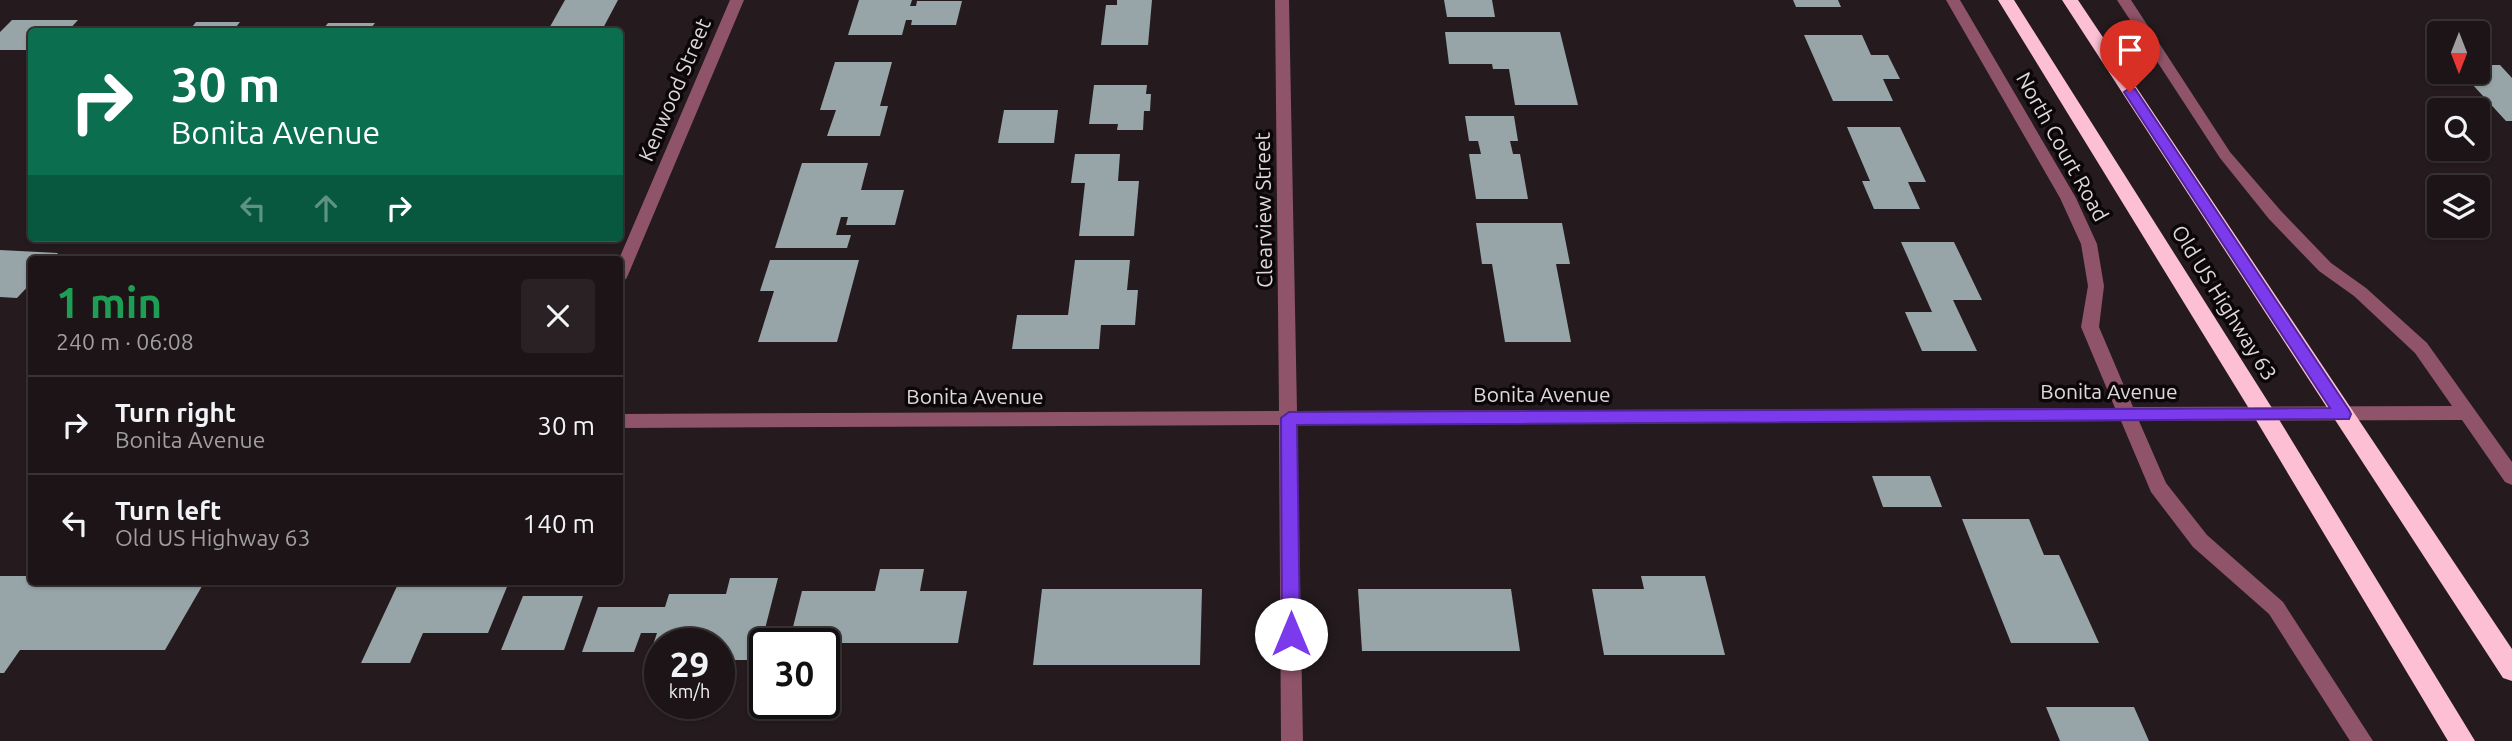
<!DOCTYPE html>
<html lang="en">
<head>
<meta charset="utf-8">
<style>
  body { margin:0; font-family:Ubuntu,sans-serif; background:#292123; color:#f1f3f6; height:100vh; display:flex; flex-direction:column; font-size:26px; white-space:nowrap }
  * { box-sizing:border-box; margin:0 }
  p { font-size:23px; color:#a09ea1 }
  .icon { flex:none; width:38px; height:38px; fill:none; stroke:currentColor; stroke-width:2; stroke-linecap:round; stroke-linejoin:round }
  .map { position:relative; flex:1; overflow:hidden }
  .panel { position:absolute; left:28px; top:256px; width:595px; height:329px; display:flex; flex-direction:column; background:#1c1416; border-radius:7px; box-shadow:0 2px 5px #0004,0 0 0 2px #3a3335 }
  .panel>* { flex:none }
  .top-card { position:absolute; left:28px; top:28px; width:595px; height:214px; border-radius:7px; box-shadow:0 2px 5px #0004,0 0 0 2px #3a3335; background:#0b6e4f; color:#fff; overflow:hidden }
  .needle { width:46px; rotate:180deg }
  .tools { position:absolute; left:2427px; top:21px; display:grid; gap:14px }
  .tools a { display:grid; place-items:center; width:63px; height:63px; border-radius:7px; background:#1c1416; box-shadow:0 2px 5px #0004,0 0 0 2px #3a3335; font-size:35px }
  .speed { position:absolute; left:644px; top:628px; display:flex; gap:14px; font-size:35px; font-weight:700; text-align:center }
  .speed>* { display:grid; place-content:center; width:91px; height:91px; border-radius:50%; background:#1c1416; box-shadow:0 2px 5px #0004,0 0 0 2px #3a3335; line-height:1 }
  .speed small { font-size:18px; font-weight:400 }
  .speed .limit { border:4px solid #111; border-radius:10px; background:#fff; color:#111 }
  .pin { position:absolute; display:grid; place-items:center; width:60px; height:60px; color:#fff; margin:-72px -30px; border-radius:50% 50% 50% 0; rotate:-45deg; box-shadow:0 0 7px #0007 }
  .pin .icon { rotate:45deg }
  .me { position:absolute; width:77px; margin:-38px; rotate:0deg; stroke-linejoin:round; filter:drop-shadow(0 0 5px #0008) }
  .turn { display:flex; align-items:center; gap:24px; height:147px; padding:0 28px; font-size:32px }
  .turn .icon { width:91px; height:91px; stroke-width:2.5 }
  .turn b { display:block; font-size:49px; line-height:60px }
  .lanes { display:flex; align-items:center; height:66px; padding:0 28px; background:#0003; justify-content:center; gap:35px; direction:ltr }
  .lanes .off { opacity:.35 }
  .round { display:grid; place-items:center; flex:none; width:74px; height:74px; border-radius:7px; background:#292123 }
  .overview { display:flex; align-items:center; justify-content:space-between; height:119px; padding:0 28px }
  h1 { font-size:42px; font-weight:600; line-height:52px; color:#1e9e55 }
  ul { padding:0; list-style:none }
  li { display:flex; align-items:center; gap:21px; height:98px; padding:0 28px; border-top:2px solid #3a3335 }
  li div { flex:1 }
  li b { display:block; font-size:26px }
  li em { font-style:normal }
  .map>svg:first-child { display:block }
</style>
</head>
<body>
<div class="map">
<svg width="2512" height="741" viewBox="0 0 2512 741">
  <rect width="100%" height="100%" fill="#251b1e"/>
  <path fill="#97a5a8" d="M565,0h53l-17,32h-54z
    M859,0h53l-2,6h6l1,-5h45l-6,24h-45l1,-5h-6l-4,15h-54z
    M1117,0h35l-4,45h-47l5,-40h11z
    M1444,0h48l3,17h-48z
    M1793,0h45l3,7h-45z
    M12,20h66l-11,12h-35v18h-32v-18z
    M196,22h44l-8,10h-44z
    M328,23h47l-4,5h47l-2,4h-138l3,-4h43z
    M1445,32h115l18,73h-63l-6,-36h-16l-1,-5h-43z
    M1804,35h58l9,20h17l12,24h-17l10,22h-60z
    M835,62h57l-12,44h8l-8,30h-53l9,-26h-16z
    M2478,65h22l12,13v43h-6l-45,-49h17z
    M1094,85h53l-1,9h5l-1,17h-6l-1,19h-26l1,-6h-29z
    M1004,110h54l-4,33h-56z
    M1465,116h49l4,25h-8l3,13h7l8,45h-52l-7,-45h12l-3,-13h-9z
    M1847,127h53l26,55h-18l12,27h-46l-12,-28h8z
    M1075,154h45l-2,27h21l-5,55h-55l6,-53h-14z
    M802,163h66l-7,27h43l-9,35h-49l2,-8h-7l-5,18h15l-4,13h-72z
    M1476,223h86l8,41h-14l15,78h-66l-13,-78h-10z
    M1901,242h53l28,58h-29l24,51h-55l-17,-39h27z
    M0,250l58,3 -5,6h-21v23l-15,16 -17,-1z
    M770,260h89l-22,82h-79l16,-51h-14z
    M1075,260h55l-3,30h11l-3,35h-34l-2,24h-87l5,-34h51z
    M1872,476h58l12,31h-59z
    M1962,519h67l15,36h15l40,88h-88z
    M880,569h44l-4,22h47l-9,52h-169l13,-52h73z
    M0,576h32v5h173l-40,69h-145l-16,23h-4z
    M1641,576h64l20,79h-121l-12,-66h52z
    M730,578h48l-21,82h-38v-16h-59v16h-12l9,-27h-16l-7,19h-52l16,-45h67l4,-13h57z
    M399,582h110l-21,51h-65l-13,30h-49z
    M1042,589h160l-2,76h-167z
    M1358,589h153l9,62h-158z
    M523,596h60l-19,54h-63z
    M2046,707h88l15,34h-89z"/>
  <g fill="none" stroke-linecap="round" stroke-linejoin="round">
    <path fill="#8f5469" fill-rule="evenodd" d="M730,0h14l-116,275 -2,4 -6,2 -1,-22z
      M1275,0h14l8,411 818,-3 -34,-81 7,-41 -7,-42 -21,-46 -114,-198h14l116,198 21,46 7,42 -5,41 34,80 319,-1 -37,-53 -61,-57 -35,-25 -50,-52 -49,-61 -103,-158h14l99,152 51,59 50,52 35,25 61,55 85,119v23l-7,-3 -43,-62 -323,1 27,62 41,52 76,67 90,139h-23l-81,-127 -76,-67 -42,-55 -30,-71 -824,4 6,316h-22l-2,-316 -659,3v-14l659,-3z"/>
    <path fill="#fcbfd3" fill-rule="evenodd" d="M1998,0h16l258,408 203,333h-27l-192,-321z
      M2062,0h16l434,649v32l-9,-3z"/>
  </g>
  <path fill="#7c3aed" stroke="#51269a" stroke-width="2" d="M2130,88l5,1 214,321 2,4 -2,5 -1052,6 3,209 -3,5 -6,3 -7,-3 -2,-5 -1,-216 8,-6 1041,-4 -206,-316z"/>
  <g text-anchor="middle" stroke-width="7" stroke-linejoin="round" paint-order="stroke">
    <g font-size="21" fill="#e0d9db" stroke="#0b0708">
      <text transform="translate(675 90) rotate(-67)" y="7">Kenwood Street</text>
      <text transform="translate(2062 147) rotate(61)" y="7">North Court Road</text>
      <text transform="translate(1264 210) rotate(-91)" y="7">Clearview Street</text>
      <text transform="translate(2224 303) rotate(58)" y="7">Old US Highway 63</text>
      <text x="2109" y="399">Bonita Avenue</text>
      <text x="1542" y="402">Bonita Avenue</text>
      <text x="975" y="404">Bonita Avenue</text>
    </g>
  </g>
</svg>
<div class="tools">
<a><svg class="needle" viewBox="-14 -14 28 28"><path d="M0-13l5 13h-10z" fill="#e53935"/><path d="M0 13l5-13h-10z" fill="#a09ea1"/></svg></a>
<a><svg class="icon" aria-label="search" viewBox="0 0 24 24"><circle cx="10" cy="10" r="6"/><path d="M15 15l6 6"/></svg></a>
<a><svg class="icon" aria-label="layers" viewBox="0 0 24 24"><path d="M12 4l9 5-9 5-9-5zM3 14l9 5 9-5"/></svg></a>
</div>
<div class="speed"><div>29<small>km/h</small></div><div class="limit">30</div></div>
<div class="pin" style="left:2130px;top:92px;background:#d93025"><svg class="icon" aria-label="arrive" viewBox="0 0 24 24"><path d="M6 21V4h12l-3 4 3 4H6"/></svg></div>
<svg class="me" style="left:1291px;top:634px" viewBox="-20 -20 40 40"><circle r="19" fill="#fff"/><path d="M0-13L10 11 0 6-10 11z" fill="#7c3aed"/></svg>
<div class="top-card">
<div class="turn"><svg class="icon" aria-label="right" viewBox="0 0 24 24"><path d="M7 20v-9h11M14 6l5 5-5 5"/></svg><div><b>30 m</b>Bonita Avenue</div></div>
<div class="lanes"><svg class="icon off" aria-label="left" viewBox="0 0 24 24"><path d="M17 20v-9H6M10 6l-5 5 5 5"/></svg><svg class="icon off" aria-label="ahead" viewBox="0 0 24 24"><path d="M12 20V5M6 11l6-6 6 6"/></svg><svg class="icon" aria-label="right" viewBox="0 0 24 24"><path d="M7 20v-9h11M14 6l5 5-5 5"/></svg></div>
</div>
<section class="panel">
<div class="overview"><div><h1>1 min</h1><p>240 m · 06:08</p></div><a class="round"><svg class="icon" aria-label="close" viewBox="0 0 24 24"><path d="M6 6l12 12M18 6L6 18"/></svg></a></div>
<ul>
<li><svg class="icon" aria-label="right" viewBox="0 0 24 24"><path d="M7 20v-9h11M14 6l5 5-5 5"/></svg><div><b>Turn right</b><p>Bonita Avenue</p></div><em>30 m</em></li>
<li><svg class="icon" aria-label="left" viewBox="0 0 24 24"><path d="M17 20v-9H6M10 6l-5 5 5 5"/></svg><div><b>Turn left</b><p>Old US Highway 63</p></div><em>140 m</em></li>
</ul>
</section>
</div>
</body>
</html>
